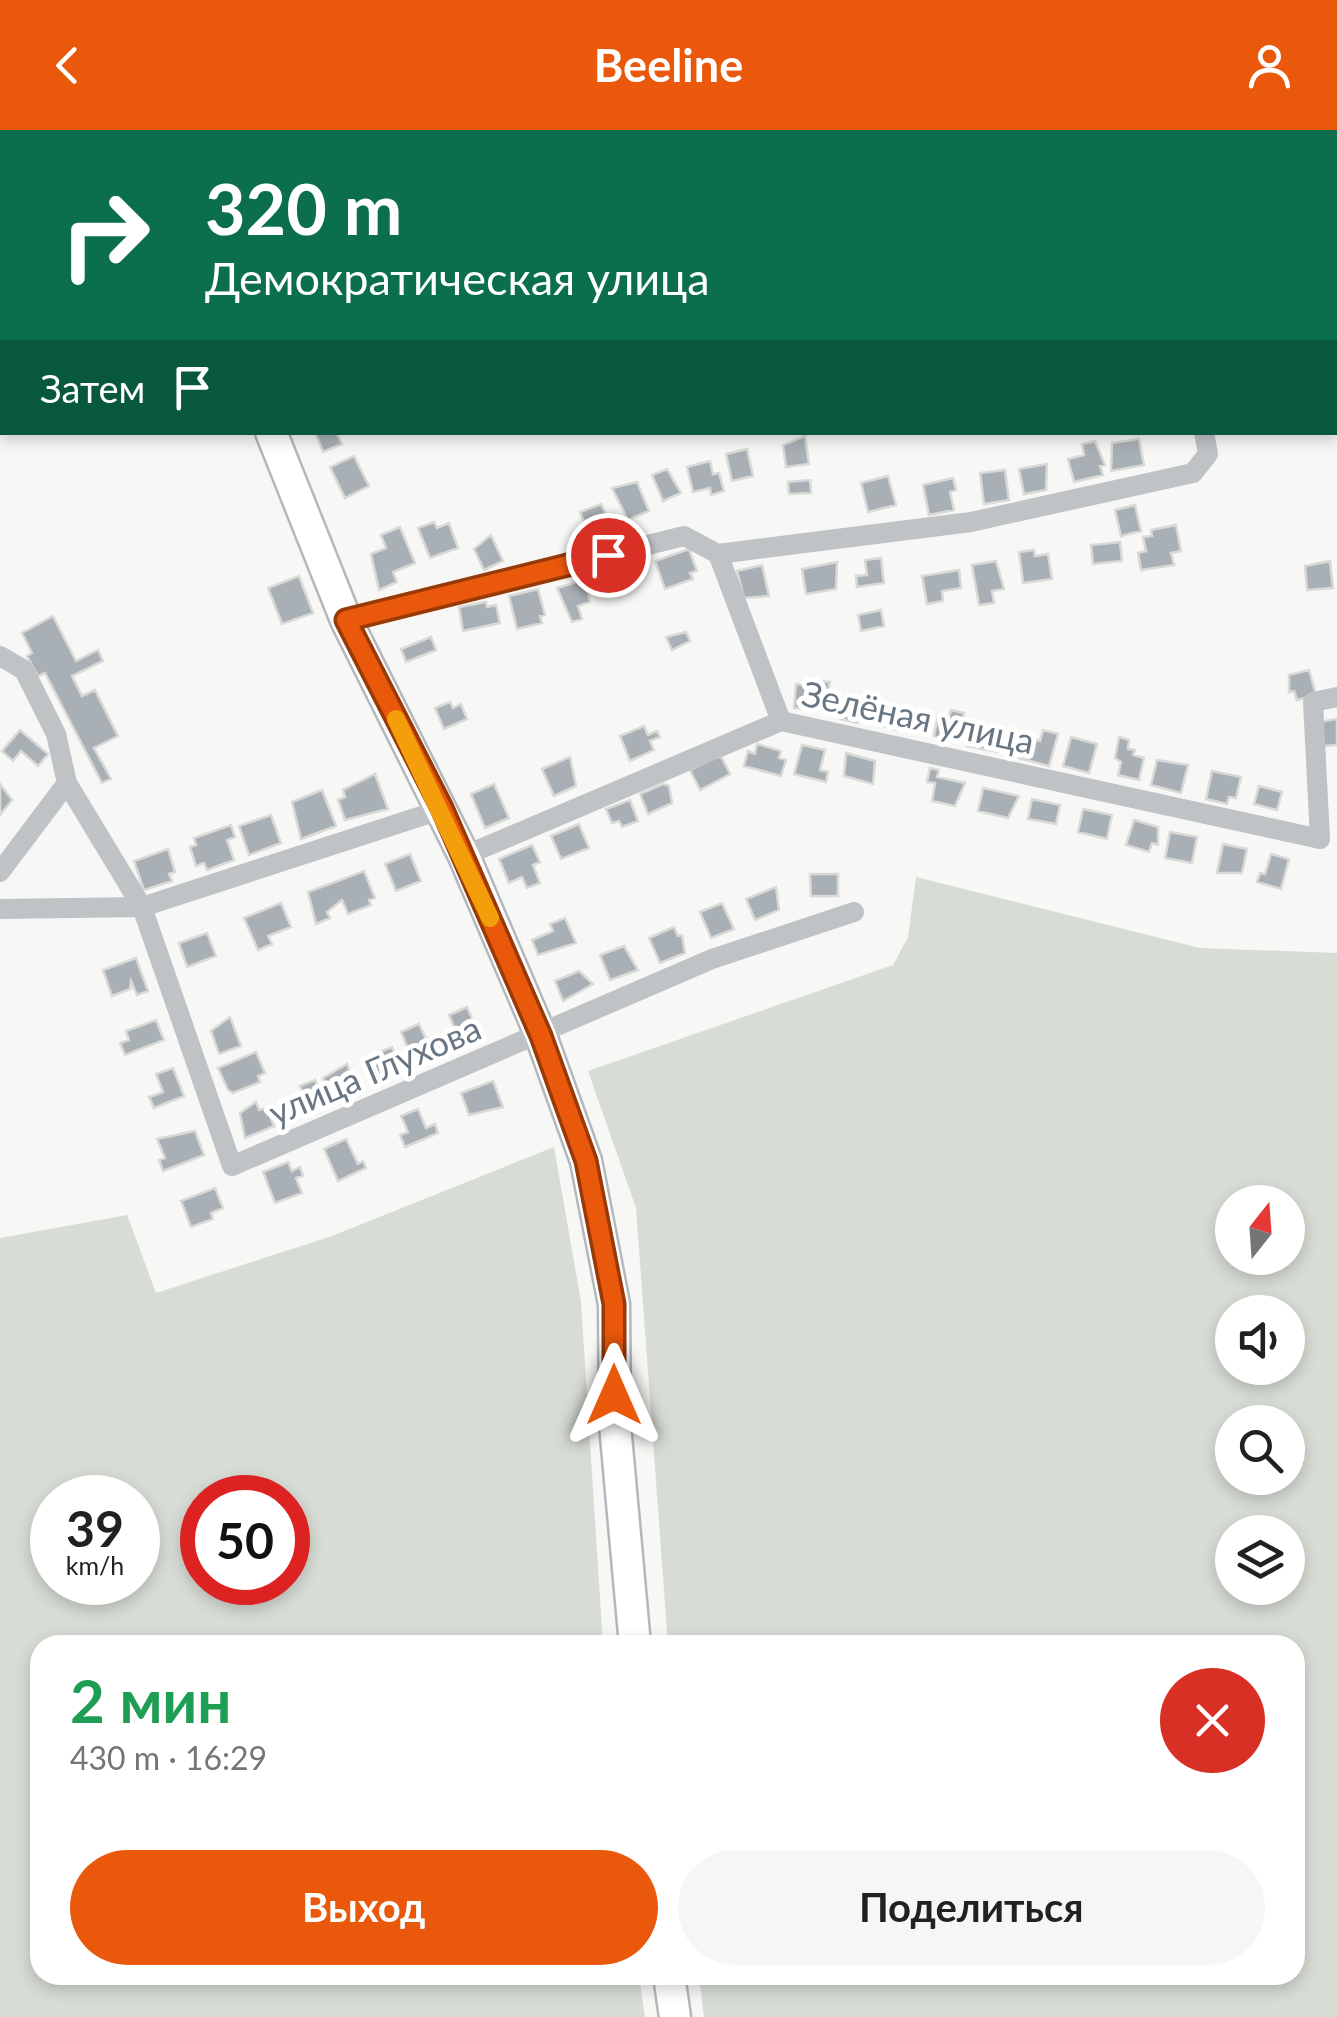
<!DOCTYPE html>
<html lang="ru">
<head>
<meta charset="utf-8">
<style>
  body { margin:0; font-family:Lato,sans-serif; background:#f6f6f6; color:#202124; height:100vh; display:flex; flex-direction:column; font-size:38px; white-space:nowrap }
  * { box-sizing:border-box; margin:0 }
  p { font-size:32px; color:#757577 }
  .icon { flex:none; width:55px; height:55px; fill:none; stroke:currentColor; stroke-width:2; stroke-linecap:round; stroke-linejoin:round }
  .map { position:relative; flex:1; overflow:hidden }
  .panel { position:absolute; left:30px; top:1505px; width:1275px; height:350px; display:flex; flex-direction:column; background:#fff; border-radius:30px; box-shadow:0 5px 15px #0003 }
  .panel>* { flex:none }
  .hud { position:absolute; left:0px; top:0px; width:1338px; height:305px; box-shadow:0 5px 15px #0003; background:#0b6e4f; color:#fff; overflow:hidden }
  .needle { width:65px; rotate:17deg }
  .fabs { position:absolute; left:1215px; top:1055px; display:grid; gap:20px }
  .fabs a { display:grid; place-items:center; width:90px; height:90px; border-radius:50%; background:#fff; box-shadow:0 5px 15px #0003; font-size:50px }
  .speed { position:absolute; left:30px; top:1345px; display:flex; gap:20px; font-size:50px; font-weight:700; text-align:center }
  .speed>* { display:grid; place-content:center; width:130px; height:130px; border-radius:50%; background:#fff; box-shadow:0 5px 15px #0003; line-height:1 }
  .speed small { font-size:25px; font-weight:400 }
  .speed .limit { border:15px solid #d22; background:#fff; color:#111 }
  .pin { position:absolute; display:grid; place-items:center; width:85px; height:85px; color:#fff; margin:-42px; border:5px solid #fff; border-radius:50%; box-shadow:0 2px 10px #0007 }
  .me { position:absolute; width:110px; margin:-55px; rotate:0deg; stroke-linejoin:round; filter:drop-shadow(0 0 8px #0008) }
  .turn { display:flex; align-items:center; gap:35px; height:210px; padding:0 40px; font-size:45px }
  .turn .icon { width:130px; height:130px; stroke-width:2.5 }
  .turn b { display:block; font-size:70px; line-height:85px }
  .then { display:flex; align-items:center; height:95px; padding:0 40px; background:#0003; gap:20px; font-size:38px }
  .round { display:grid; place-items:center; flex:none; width:105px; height:105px; border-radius:52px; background:#f6f6f6 }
  .headline { display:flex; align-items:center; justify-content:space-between; height:170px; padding:0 40px }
  h1 { font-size:60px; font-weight:700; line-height:75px; color:#1e9e55 }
  .cta { display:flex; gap:20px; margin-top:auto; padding:20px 40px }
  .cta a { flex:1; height:115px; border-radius:60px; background:#ea580c; color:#fff; font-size:40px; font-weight:700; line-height:115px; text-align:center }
  .cta a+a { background:#f6f6f6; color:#202124 }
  header { display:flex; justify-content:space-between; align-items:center; height:130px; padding:0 40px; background:#ea580c; color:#fff; font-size:45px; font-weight:700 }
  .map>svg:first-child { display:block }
</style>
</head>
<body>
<header><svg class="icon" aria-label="back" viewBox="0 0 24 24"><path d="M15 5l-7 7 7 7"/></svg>Beeline<svg class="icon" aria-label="person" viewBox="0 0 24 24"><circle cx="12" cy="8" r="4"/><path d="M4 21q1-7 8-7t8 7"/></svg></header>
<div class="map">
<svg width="1337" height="1887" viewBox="0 0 1337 1887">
  <rect width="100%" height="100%" fill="#f7f7f5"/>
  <path fill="#d7dcd4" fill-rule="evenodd" d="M916,747l284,71 137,5v1064h-633l-5,-42h596v-330h-627l-32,-437 -48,-137 305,-106 15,-28zM1288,1072v56h-56v-56zM1288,1182v56h-56v-56zM1288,1292v56h-56v-56zM1232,1402h56v56h-56z
    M554,1017l27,155 22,343h-563v330h599l6,42h-645v-779l127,-23 29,78 176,-57zM52,1368h86v84h-86zM202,1368h86v84h-86z"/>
  <path fill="#a9b0b5" stroke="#d9d9d7" stroke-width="2.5" d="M315,302h21l6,12 -19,8z
    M805,306l4,28 -23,3 -3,-22z
    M1139,309l5,26 -33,6 1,-28z
    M1095,311l10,24 -5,1 3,9 -29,7 -6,-23 16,-4 -2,-11z
    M747,319l6,27 -21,5 -6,-27z
    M354,326l15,30 -24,12 -15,-31z
    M710,331l3,13 6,-1 5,18 -13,4 -1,-7 -17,4 -6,-25z
    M1047,334l-1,26 -22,4 -5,-25z
    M667,339l14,24 -18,8 -11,-26z
    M1005,340l4,30 -25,4 -4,-31z
    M888,346l8,29 -28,7 -7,-29z
    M953,348l3,12 -6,2 4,18 -25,5 -6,-30z
    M810,350l1,13 -22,1 -1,-12z
    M637,352l12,29 -21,9 -16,-32z
    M601,374l10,21 -22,9 -9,-22z
    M1135,375l6,26 -20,5 -6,-26z
    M434,392l3,6 12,-5 9,25 -28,10 -12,-30z
    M1176,395l5,26 -10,2 3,12 -33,5 -3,-17 8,-2 -3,-14 9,-1 -1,-6z
    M400,397l15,36 -22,9 4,10 -18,8 -8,-36 15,-6 -5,-13z
    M491,405l12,26 -19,9 -10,-21z
    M1120,412l2,19 -29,3 -2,-19z
    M689,419l8,22 -7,2 3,6 -28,10 -10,-28z
    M1034,420l1,6 13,-2 4,25 -29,4 -4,-31z
    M881,428l3,25 -27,4 -1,-11 11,-1 -2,-15z
    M996,431l8,28 -12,2 2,12 -15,2 -7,-40z
    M1330,431l3,27 -26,2 -2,-24z
    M837,432l-1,27 -30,5 -4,-25z
    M762,435l7,31 -25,2 -7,-27z
    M959,440l2,18 -19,3 1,10 -16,3 -5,-28z
    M299,446l14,37 -31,11 -14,-36z
    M584,450l6,22 -12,4 4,13 -10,3 -15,-34z
    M538,459l7,26 -5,1 2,7 -25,6 -8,-33z
    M486,472l1,5 9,-2 4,18 -37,8 -4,-24z
    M881,480l3,16 -23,5 -3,-16z
    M53,486l23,45 22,-11 5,11 -31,15 10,20 13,-6 23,46 -24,12 17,31 -9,4 -57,-110 -7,3 -11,-20 5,-3 -10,-20z
    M686,502l4,9 -18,9 -6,-13z
    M431,507l5,13 -30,12 -5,-13z
    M1309,540l7,25 -19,5 -3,-9 -5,1v-17z
    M817,551l13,1 -6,28 -30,-2 2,-24 21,2z
    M844,566l19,6 -6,21 -19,-5z
    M875,570l28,8 -6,22 -29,-8z
    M450,572l3,6 8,-4 6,15 -23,10 -9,-21z
    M951,580l13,3 -7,29 -23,-6 4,-21 11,3z
    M1337,589v26l-15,1 -3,-24z
    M972,593l30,6 -4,23 -31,-6z
    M644,596l4,9 9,-4 3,6 -10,4 4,9 -24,11 -10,-25z
    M20,600l28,24 -10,12 -17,-15 -8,10 -11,-10z
    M1043,600l15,4 -9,32 -30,-8 5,-22 16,5z
    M1071,607l26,7 -8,29 -26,-7z
    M1119,607l10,3 -1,9 7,1 -2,5 11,3 -5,22 -21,-5 3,-13 -6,-4z
    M757,614l24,7 -2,7 7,2 -5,16 -37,-10 4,-15 7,3z
    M802,615l23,5 -5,20 8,2 -2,10 -32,-8z
    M846,623l29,8 -2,23 -29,-8z
    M570,627l6,29 -22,10 -12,-27z
    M717,627l5,1 8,16 -30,16 -10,-20z
    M1157,630l31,5 -7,28 -30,-8z
    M930,638l9,2 -2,7 28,6 -10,23 -23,-5 3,-18 -8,-1z
    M1212,641l29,6 -5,21 -7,-1 -2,7 -21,-5z
    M375,644l13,35 -43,11 -7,-20 7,-3 -2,-7z
    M0,654l12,16 -12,15z
    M494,654l15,34 -24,10 -14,-34z
    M663,654l6,2 3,17 -24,11 -8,-20z
    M1259,656l23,6 -5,18 -23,-6z
    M983,658l36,8 -11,22 -30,-7z
    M322,660l14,36 -35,13 -9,-37z
    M1032,669l28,6 -4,19 -28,-5z
    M630,670l8,21 -16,6 -3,-6 -7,2 -6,-14z
    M1083,679l29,6 -5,24 -29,-7z
    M271,685l10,28 -32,12 -10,-29z
    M1134,690l24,7v18l-6,-2 -3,9 -23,-7z
    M579,694l10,24 -28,11 -10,-23z
    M231,695l4,12 -8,3 7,20 -27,10 -3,-7 -8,3 -6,-19 6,-2 -2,-7z
    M1170,702l27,5 -5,26 -27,-5z
    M1223,714l24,5 -5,24h-25z
    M532,715l8,17 -7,3 7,18 -13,5 -5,-11 -13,6 -10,-24z
    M168,719l7,23 -6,2 3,7 -28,9 -10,-29z
    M410,724l11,27 -25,10 -11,-27z
    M1271,724l18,5 -8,30 -24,-7 3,-9 5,1z
    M364,741l11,27 -6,2 2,5 -23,9 -6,-14 -15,12 3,6 -14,6 -8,-32z
    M810,744h28v22h-27z
    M776,757l3,23 -24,10 -9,-21z
    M281,773l10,24 -23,9 4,8 -14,6 -14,-32z
    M722,773l12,26 -23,9 -11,-26z
    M565,788l11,25 -38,12 -6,-15 21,-9 -3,-7z
    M674,797l4,9 4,-1 3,18 -25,10 -11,-25z
    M207,803l9,23 -29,11 -8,-24z
    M624,816l14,24 -28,10 -10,-25z
    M136,828l12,33 -11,4 -6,-14 -1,8 -18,7 -9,-26z
    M579,841l14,13 -30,17 -8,-20z
    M467,877l12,28 -18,8 -12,-28z
    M230,887l11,29 -22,8 -8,-23z
    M156,890l8,20 -39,15 -5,-12 9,-3 -3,-9z
    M419,894l7,15 10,-4 7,17 -29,11 -13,-31z
    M392,917l9,22 -24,6 -5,-20z
    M256,922l9,21 -7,3 2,6 -27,11 -5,-3 -10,-22z
    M347,934l10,26 -26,10 -8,-22z
    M173,938l11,28 -30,12 -5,-11 14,-5 -7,-18z
    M315,950l10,23 -26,11 -7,-17 11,-4 -3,-7z
    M493,951l10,26 -34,8 -8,-22z
    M256,972l3,8 8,-2 7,18 -29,12 -5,-25z
    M418,979l8,19 9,-4 3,9 -33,14 -5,-12 8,-3 -7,-16z
    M195,1001l9,24 -41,16 -4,-11 6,-2 -8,-19z
    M346,1009l12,25 5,-3 3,7 -28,13 -14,-32z
    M288,1032l4,9 8,-4 3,9 -7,2 6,15 -27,10 -12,-31z
    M215,1058l8,20 -12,5 2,6 -22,8 -10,-26z"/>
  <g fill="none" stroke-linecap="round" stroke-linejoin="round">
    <defs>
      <path id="secondary" d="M0,107l2,-1
        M271,302l75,188 118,236 77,180 45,125 28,143 1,121 20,220
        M669,1845l6,42"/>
    </defs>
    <use href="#secondary" stroke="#b4b8bd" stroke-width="35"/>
    <path stroke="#bfc3c6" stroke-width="20" d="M501,0l1,2
      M1335,193h2
      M718,424l63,167
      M346,490l338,-84 34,18 253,-32 222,-49 15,-19 -4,-22
      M0,526l24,14 32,64 11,49 75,124 90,259 480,-207 142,-47
      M464,726l317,-135 539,118 -7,-137 24,-5
      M0,742l67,-89
      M0,779l142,-2 301,-98"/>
    <use href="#secondary" stroke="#fff" stroke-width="30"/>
    <path stroke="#a1a7ac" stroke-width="5" stroke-dasharray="15 8" stroke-linecap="butt" d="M0,68h2
      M1335,174h2"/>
  </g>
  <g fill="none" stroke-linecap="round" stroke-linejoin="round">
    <defs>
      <path id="route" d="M608,425l-262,65 96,188 99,228 45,125 28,143v91"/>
    </defs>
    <use href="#route" stroke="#983908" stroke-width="25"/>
    <use href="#route" stroke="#ea580c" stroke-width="18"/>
    <path stroke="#f59e0b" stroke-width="18" d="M396,589l94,199"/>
  </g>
  <g text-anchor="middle" stroke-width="10" stroke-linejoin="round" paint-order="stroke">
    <g font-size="35" fill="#697784" stroke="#fff">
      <text transform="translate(918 588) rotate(12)" y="12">Зелёная улица</text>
      <text transform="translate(375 941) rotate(-23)" y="12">улица Глухова</text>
    </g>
  </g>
</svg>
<div class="fabs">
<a><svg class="needle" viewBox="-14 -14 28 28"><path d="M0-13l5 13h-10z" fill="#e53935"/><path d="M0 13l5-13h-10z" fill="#757577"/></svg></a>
<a><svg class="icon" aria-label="sound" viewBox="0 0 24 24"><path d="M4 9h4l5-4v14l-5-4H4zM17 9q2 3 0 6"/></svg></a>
<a><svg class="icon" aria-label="search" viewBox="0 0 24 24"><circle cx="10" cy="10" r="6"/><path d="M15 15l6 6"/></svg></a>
<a><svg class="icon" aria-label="layers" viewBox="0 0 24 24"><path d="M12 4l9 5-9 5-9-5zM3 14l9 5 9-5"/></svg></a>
</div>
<div class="speed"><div>39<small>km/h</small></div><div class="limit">50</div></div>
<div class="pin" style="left:608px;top:425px;background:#d93025"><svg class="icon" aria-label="arrive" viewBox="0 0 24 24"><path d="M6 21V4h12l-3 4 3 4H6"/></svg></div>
<svg class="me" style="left:614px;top:1265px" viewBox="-20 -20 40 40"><path d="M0-17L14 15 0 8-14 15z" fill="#ea580c" stroke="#fff" stroke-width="4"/></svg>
<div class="hud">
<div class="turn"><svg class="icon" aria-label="right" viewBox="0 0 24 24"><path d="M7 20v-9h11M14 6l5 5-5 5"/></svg><div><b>320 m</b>Демократическая улица</div></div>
<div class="then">Затем<svg class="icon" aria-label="arrive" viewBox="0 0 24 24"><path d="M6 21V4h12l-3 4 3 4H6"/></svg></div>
</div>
<section class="panel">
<div class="headline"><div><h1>2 мин</h1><p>430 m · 16:29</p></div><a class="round" style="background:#d93025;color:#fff"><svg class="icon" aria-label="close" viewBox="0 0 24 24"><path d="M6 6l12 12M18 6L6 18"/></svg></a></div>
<div class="cta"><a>Выход</a><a>Поделиться</a></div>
</section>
</div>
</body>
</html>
